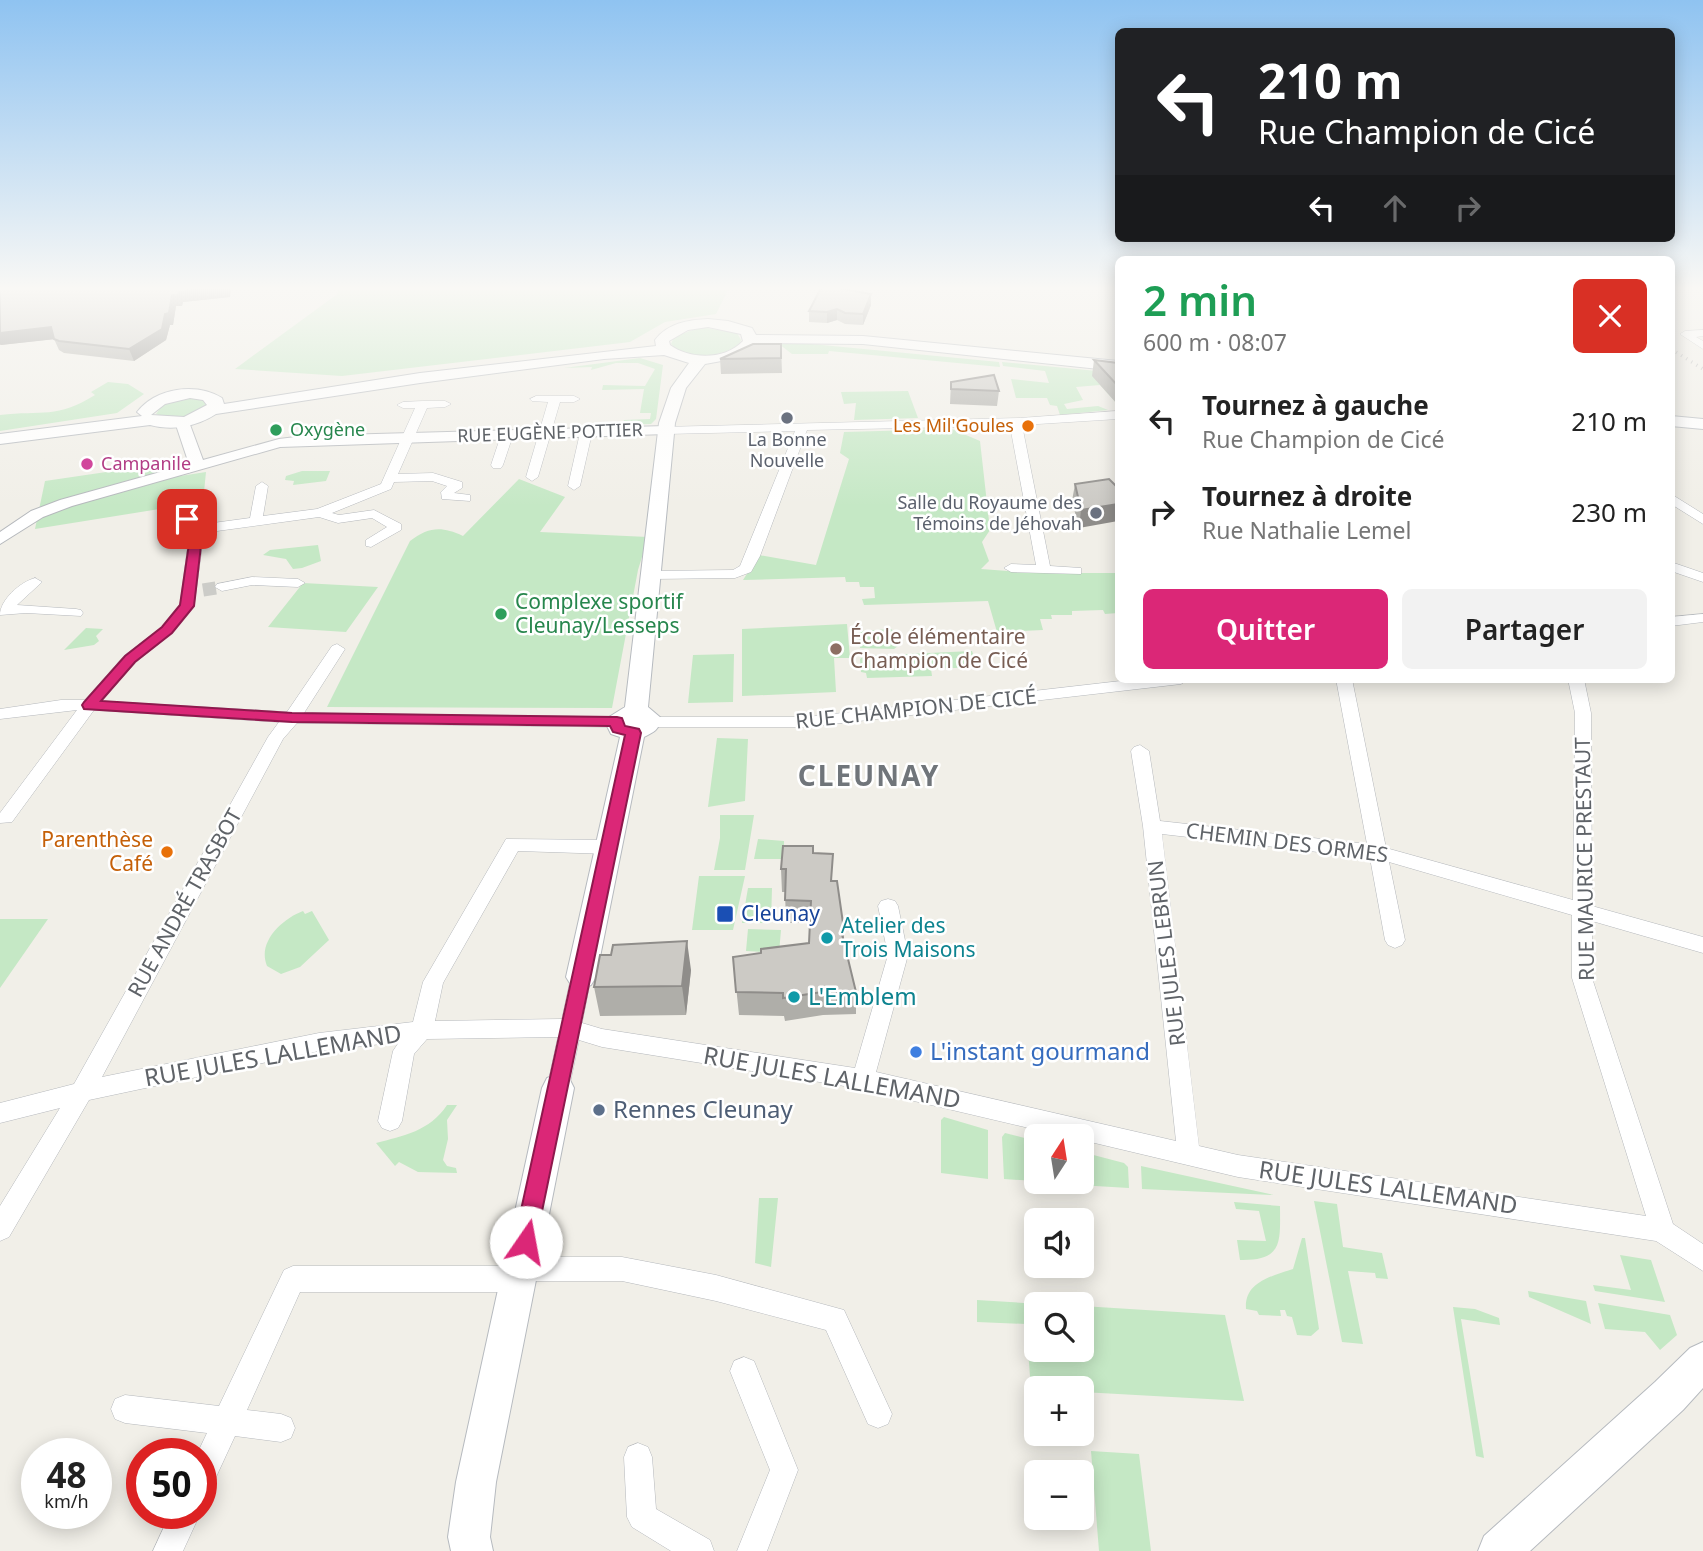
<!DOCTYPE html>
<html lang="fr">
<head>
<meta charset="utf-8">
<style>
  body { margin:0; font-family:"Noto Sans",sans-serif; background:#f2f2f2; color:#222; height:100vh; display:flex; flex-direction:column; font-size:26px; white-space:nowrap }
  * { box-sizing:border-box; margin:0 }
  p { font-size:23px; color:#767676 }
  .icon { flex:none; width:38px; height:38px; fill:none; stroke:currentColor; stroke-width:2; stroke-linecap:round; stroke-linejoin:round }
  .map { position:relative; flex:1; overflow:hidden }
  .sheet { position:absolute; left:1115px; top:256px; width:560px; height:427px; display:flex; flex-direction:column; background:#fff; border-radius:10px; box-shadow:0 4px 18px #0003 }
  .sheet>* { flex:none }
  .guide { position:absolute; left:1115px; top:28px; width:560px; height:214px; border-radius:10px; box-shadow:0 4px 18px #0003; background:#202124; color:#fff; overflow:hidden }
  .needle { width:46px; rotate:12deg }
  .fabs { position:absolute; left:1024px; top:1124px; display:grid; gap:14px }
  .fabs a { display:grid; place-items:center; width:70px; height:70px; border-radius:10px; background:#fff; box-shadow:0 4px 18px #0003; font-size:35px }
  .speed { position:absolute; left:21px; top:1438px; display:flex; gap:14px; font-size:35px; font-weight:700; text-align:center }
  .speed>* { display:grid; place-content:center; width:91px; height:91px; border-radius:50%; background:#fff; box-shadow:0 4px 18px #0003; line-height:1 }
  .speed small { font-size:18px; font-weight:400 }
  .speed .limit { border:10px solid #d22; background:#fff; color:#111 }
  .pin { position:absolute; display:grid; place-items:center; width:60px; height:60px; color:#fff; margin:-30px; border-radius:14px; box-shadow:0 4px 10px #0006 }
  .me { position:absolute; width:77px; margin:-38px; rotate:12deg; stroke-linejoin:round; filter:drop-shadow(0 0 5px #0008) }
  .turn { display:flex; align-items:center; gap:24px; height:147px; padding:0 28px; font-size:32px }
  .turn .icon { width:91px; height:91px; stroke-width:2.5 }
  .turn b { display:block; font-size:49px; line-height:60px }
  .lanes { display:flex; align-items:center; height:66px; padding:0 28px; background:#0003; justify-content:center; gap:35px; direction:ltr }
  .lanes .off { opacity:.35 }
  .round { display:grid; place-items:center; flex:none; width:74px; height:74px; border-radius:10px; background:#f2f2f2 }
  .overview { display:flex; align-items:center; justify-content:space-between; height:119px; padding:0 28px }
  h1 { font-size:42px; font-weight:600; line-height:52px; color:#1e9e55 }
  .button { display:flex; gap:14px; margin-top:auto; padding:14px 28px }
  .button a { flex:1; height:80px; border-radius:10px; background:#db2777; color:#fff; font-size:28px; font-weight:600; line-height:80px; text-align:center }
  .button a+a { background:#f2f2f2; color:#222 }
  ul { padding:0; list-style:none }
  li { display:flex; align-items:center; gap:21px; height:91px; padding:0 28px }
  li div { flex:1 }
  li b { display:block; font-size:26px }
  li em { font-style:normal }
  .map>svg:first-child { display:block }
</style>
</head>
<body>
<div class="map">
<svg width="1703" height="1551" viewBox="0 0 1703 1551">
  <rect width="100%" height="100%" fill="#f1efe8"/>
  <path fill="#c5e8c5" d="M340,288h389l-13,26 -51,8 -35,20 -288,34 -107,-7 101,-74z
    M700,327l37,6 4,7 -1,3c-16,15 -54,18 -69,1l3,-7z
    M779,344h33l187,18 1,5 -171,-16 -1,3h-36z
    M640,358l23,7 -7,54 -5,5 -28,1 1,-5 26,-1 1,-6h-11l4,-24 -42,1 1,-5 42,1 10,-17 -17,-6h-22l-25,7 1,-3 -28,1z
    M1002,362l116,11v32l-18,-20 -24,2 7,13 -19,4 3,5 31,-3 10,4 -48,5 -3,-9 -7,-1 -3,-7h-31l-5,-19 38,4 -4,-12 -42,-5z
    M108,382l20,2 16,10 -27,19 -117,18v-16c42,-5 57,4 95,-20l-4,-3z
    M908,391l10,27 -64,2 2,-17 -12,1 -3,-12z
    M193,397l9,1 6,6c-14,15 -34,17 -52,10l7,-10z
    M952,429l28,12 10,89 -8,12 7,19 -8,8 52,4h85v40l-13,1 -2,-4 -31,1v4h-21l1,4h-12l3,11 -46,2 -9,-31 -124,4 -2,-6 13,-1 -1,-11h-14l-1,-5h-13l-1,-5 -102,3 16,-25 57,10 33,-106 -9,-6 4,-21z
    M181,461l-1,15 26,-4 -3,30 -168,27 10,-48z
    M302,471h28l-4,10 -33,4 1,-4 -9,-1 1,-4z
    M519,479l46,18 -25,35 108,5 -10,33 -26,138 -285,-1 83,-166c19,-14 31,-15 53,-5z
    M318,545l3,16 -19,7 -9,1 -7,-10 -23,-4 7,-5z
    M303,583l75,4 -32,45 -78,-5z
    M847,624l3,34h-16l2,34 -94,4v-67z
    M86,628l17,1 -7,7 3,5 -5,4 -30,5z
    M891,629l5,4 2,13 -4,3 -34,-1 -2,-14 3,-3z
    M972,651l6,16 -47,2 1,7 -65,2 -1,-5 -5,-1 -1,-13 4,-3z
    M734,654l-1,48 -45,1 5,-48z
    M717,738l31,1 -3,62 -37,6z
    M720,815h34l-9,55h-31l6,-32z
    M758,839l26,2v18h-30z
    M699,876h46l-12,54h-41z
    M748,888h24l-1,35h-29z
    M303,911l2,3 7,-3 17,29 -29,27 -19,7 -14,-8c-10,-24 15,-47 36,-55z
    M0,919h48l-48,69z
    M748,929l33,1 -2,23 -33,-2z
    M447,1105h10l-10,15 1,19 -5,21 4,6 9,2 1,5 -39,-1 -19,-10 -4,4 -19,-23c27,-7 54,-12 71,-38z
    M944,1117l44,13v49l-47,-6v-53z
    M1005,1133l31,8v40l-32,-2 -2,-42z
    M1082,1152l42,11 4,4 1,21 -51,-3v-4h4z
    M1141,1166l133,29 -132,-6z
    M759,1198h19l-7,69 -16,-4z
    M1314,1201l23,3 6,43 39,6 6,26 -12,-1 -1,-5 -27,-2 15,73 -21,-2z
    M1234,1202l46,4c0,35 4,55 -40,54l-3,-20 29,1 -7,-30 -23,-2z
    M1302,1238h3l14,91 -8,7 -14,-1 -5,-18 -5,-1 -2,-6h-5l1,6 -22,-1 -2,-4 -11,-2c-2,-27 26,-33 47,-40z
    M1620,1255l31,5 14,42 -70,-11 -2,-6 38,5z
    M1528,1291l58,10 5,23 -62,-27z
    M977,1300l63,4h-4v45h46v-43l143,9 19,86 -162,-9v-4l-51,1 -5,-65 -49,-2z
    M1598,1303l72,12 7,20 -17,15 -15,-18 -40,-3z
    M1453,1307l22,2 24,9 1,7 -39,-6 23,139 -8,-2z
    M1091,1451l48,3 12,97h-52z"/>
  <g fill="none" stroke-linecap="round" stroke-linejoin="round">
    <path stroke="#ccccc8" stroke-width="13" stroke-dasharray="13 7" stroke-linecap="butt" d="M203,590l19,-3"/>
    <defs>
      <path id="minor" d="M1703,330v6l-7,1 7,4v8l-23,-15 5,-3z
        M536,396h38l6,3 -6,3h-14l-22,75 -6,4 -6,-4 22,-75 -16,-1 -2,-2z
        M423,401h22l6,3 -6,3 -18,1 -29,66 35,-1 29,9v6l-8,5 16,2v6l-28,-2 -1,-7 6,-6 -15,-5 -38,1 -3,7 -59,24 7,2 35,-5 27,14v6l-30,17 -5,-1v-6l21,-13 -15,-9 -34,5 -19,-6 -102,14 -14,8 -9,67 -22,27 -36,29 -35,39 186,11 45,-66 5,-2 8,5 -41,64 313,4 8,5 -8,5 -320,-4 -14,16 -181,338 217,-44 94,-11 10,-40 83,-143 104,1 7,2 2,5 -2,5 -7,2 -92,-3 -75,132 -8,38 127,-2 9,-42 3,-6 7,-2 7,2 3,6 -9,46 20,6 253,39 33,-113 -10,-49 3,-5 7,-2 7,2 3,5 10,49 -32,117 300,69 -33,-315 -12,-75 3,-4 6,-2 9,6 11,70 207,23 -31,-165h16l34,169 187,52 2,-187 -7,-34h16l7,34 1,193 111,31v16l-111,-32v57l81,246 30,20v27l-47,-30 -418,-64 -156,-37v-4h-19l-200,-47 -261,-42 -23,-7 -10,48 -3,7 -8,3 -8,-3 -3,-7 11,-51 -131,2 -13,15 -12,67 -4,7 -8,3 -8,-3 -4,-7 15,-70 6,-9 -80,9 -230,49 -80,137 -9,4v-35l60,-98 -60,15v-20l74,-19 194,-347 11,-15 -185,-12 -82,112 -12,1v-10l77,-103 -77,9v-10l61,-9h24l39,-44 38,-29 18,-22 9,-68 -9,-19 2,-3h10l7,14 14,-6 37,-5 6,-32 6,-4 6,4 -5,30 54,-7 64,-25 34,-76h-12l-6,-3 6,-3zM1162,834l208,24 15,82 3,5 7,3 7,-3 3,-5 -16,-78 183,53v63l74,238 -408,-61 -39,-9z
        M1118,411v8l-96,6 28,141 31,2v6l-70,-2 -7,-4 7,-4 25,1 -26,-139 -203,4 -47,126 -9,16 -16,6 -84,1 -7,-4 7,-4 82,-1 7,-4 55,-135 -129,3 -6,-4 2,-3 358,-9z
        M586,429l6,4 -12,53 -6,4 -6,-4 12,-53z
        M507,431l6,4 -10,30 -2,3h-8l-2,-3 10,-30z
        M1671,494l32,20v10l-32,-20z
        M1671,562l32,11v9l-32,-11z
        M252,577l46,2 7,4 -7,4 -46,-2 -30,6 -7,-4 2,-3z
        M35,578l7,4 -25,23 59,4 5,1 2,3 -2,3 -55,-3 -26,2c0,-15 20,-33 35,-37z
        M1703,614v8l-32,4v-9z
        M1138,679h51l-8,5 -374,43h-157l-8,-5 8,-5h157z
        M519,1257h103l94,18 128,35 48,104 -4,10 -10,4 -10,-4 -42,-94 -110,-29 -94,-20h-93l-3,7 -9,4h-217l-53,118 34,4 10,4 4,10 -4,10 -10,4 -46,-6 -24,52 -10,4v-38h-4l10,-21 -82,-10 -10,-4 -4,-10 4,-10 10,-4 94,11 65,-136 9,-4h214l3,-6z
        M744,1357l10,4 44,109 -31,81h-30l33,-81 -40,-99 4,-10z
        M638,1443l10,4 4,10 4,52 54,31 4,11h-43l-39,-24 -5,-10 -3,-60 4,-10z
        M170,1514h30l-17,37h-30z"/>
      <path id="tertiary" d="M182,418l7,4 14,38 76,-21 25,-3 362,-10 7,4 -7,4 -386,13 -208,59 -29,11 -43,27v-12l31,-21 29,-11 129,-36 -14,-42z"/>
      <path id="secondary" d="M708,319l20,2 24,7 4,7 107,1 255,25v10l-255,-27 -106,-1 -19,15 -33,6 -19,24 -11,35 -27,284 13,11c-2,12 -7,14 -17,19l-48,240 -5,8 -10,4 -10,-4 -5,-8 54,-240 -9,-3 -6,-12 4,-5 16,-10 34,-284 12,-35 18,-25 -25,-8 -60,4 -184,24 -204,31c-20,13 -44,17 -66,11l-150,19v-10l142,-18 -5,-4c19,-24 59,-30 85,-14l2,6 196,-31 236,-27 -1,-6c13,-17 33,-20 53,-21zM708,327l33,7 2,7c-18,19 -52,19 -73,4l-1,-4 19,-11zM190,398l13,2 4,5 -23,12 -33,-2 14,-11z
        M1671,416l32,3v10l-32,-3z
        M558,1074l11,4 5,10 -78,394 -6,55 3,14h-42l-3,-14 8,-55 86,-394 5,-10z
        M1703,1342v46l-20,22 -153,141h-52l6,-15 171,-154 35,-34z"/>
    </defs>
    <use href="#minor" stroke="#b5b8bc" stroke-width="1"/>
    <use href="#tertiary" stroke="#b5b8bc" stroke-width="2"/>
    <use href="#secondary" stroke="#b6babf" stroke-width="2"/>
    <use href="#minor" fill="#fff" fill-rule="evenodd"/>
    <use href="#tertiary" fill="#fff" fill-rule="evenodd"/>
    <use href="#secondary" fill="#fff" fill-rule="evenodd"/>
    <path stroke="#b6b7b8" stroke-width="3.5" stroke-dasharray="1 5" stroke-linecap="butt" d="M1671,349l32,20"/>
  </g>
  <path fill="#afaea9" d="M0,288l230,9 -47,5 -1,4h-6l-3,19h-3l-4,15 -32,21 -70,-8 -5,-3 -5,-11 -54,6z
    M871,294v11l-8,20 -18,-1 -8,-4 -10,3 -18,-1v-11z
    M781,344l1,29 -61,1 -1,-16z
    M1094,360l24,3v42l-26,-29z
    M951,382l48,9 -2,15 -47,-2z
    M1109,479l-30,49 -7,-27 3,-17z
    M813,853l20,28 11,49v11l12,51v22l-33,1 -38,6 -1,-5 -45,-1 -6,-58 28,-4 48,-10 1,-20h-24l-1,-31h-3l-1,-23z
    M691,970l-5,45 -86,1 -6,-29z"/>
  <path fill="#8f8d8a" d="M206,288h25l-1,9 -47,5 -1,4h-6l-3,19h-3l-4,15 -32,21 -5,-12 36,-35 7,-19 7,-3z
    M871,294v11l-8,20v-11z
    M837,309v11l-10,3v-11z
    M51,327l5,12 -55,6 -1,-1v-11z
    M1118,504v17l-39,7 2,-18z
    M687,941l4,29 -5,45 -4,-29z"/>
  <path fill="#cccac5" stroke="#8f8d8a" stroke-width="2" d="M0,288h206l-27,4 -1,3h-6l-3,18 -4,1 -3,15 -33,20 -70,-8 -5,-2 -3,-12 -51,6z
    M821,288h17l33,6 -8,20 -18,-1 -8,-4 -10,3 -18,-1z
    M753,344h28v14l-61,1z
    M1094,360l24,3v23z
    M994,375l5,16 -48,-2v-7z
    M1109,479l9,9v16l-37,6 -6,-26z
    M783,846h30v7l20,1 -2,27h6l7,49h-3l15,62h-34l-39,6v-5l-47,-1 -3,-35 28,-4v-4l48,-6 2,-42 -26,-1 1,-31h-5z
    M687,941l-5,45 -88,1 6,-32h11l2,-10z"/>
  <linearGradient id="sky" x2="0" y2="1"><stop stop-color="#8fc3f1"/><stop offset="0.57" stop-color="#f9f8f5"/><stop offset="1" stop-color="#f9f8f5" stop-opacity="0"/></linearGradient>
  <rect width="1703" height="506" fill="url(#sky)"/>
  <path fill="#db2777" stroke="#8e194d" stroke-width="2" d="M187,515l4,1 11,21 -8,69 -22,27 -37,29 -34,39 191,12 325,4 5,1 3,8 14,3 2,4 -107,517 -8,3 -8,-3 -4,-8 111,-507 -12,-3 -3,-6 -318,-4 -208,-13 -2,-4 2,-3 41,-46 37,-29 18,-22 10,-68 -9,-18z"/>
  <g fill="#6b7280" stroke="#fff" stroke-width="2.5">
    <circle cx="787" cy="418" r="7"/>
    <circle cx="1096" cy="513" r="7"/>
  </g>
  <g fill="#e8710a" stroke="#fff" stroke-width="2.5">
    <circle cx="1028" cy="426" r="7"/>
    <circle cx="167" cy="852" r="7"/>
  </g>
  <g fill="#2e9e5b" stroke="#fff" stroke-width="2.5">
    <circle cx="276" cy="430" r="7"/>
    <circle cx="501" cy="614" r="7"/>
  </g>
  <circle fill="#d1479c" stroke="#fff" stroke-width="2.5" cx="87" cy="464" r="7"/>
  <circle fill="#8d6e63" stroke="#fff" stroke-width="2.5" cx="836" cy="649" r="7"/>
  <rect fill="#1a4fb4" stroke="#fff" stroke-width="2.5" x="716" y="905" width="18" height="18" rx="3.5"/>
  <g fill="#0f9aa8" stroke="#fff" stroke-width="2.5">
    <circle cx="827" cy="938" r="7"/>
    <circle cx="794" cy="997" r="7"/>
  </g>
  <circle fill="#3f7fe0" stroke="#fff" stroke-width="2.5" cx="916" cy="1052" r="7"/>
  <circle fill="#5c6f8a" stroke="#fff" stroke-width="2.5" cx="599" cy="1110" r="7"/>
  <g text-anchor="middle" stroke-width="5" stroke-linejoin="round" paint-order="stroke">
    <g font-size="18" fill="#c56008" stroke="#fff" text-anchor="end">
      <text x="1014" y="432">Les Mil'Goules</text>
    </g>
    <g font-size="18" fill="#27864d" stroke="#fff" text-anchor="start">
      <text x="290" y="436">Oxygène</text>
    </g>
    <g font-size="18" fill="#5f6368" stroke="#fff">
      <text transform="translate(550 433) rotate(-2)" y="6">RUE EUGÈNE POTTIER</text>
    </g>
    <g font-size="18" fill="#5b616d" stroke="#fff">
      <text x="787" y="446">La Bonne<tspan x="787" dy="21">Nouvelle</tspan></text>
      <text x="1082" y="509" text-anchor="end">Salle du Royaume des<tspan x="1082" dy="21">Témoins de Jéhovah</tspan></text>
    </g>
    <g font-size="18" fill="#b23c85" stroke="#fff" text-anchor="start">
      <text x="101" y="470">Campanile</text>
    </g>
    <g font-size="21" fill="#27864d" stroke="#fff" text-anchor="start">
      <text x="515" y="609">Complexe sportif<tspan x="515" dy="24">Cleunay/Lesseps</tspan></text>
    </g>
    <g font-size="21" fill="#785e54" stroke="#fff" text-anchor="start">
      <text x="850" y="644">École élémentaire<tspan x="850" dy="24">Champion de Cicé</tspan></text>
    </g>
    <g font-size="21" fill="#5f6368" stroke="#fff">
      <text transform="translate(916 709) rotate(-6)" y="7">RUE CHAMPION DE CICÉ</text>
      <text transform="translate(1287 843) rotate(7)" y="7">CHEMIN DES ORMES</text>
      <text transform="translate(1585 859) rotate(-91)" y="7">RUE MAURICE PRESTAUT</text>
      <text transform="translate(185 903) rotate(-61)" y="7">RUE ANDRÉ TRASBOT</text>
      <text transform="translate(1167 953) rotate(-97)" y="7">RUE JULES LEBRUN</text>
    </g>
    <g font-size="21" fill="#c56008" stroke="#fff" text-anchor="end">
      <text x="153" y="847">Parenthèse<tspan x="153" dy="24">Café</tspan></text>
    </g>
    <g font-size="21" fill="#164399" stroke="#fff" text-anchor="start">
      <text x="741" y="921">Cleunay</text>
    </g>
    <g font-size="21" fill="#0d838f" stroke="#fff" text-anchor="start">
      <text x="841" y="933">Atelier des<tspan x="841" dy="24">Trois Maisons</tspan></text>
    </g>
    <g font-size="24" fill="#0d838f" stroke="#fff" text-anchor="start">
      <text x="808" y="1005">L'Emblem</text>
    </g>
    <g font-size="24" fill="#366cbe" stroke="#fff" text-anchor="start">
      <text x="930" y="1060">L'instant gourmand</text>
    </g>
    <g font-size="24" fill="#5f6368" stroke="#fff">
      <text transform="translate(273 1056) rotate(-10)" y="8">RUE JULES LALLEMAND</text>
      <text transform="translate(832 1078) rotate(10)" y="8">RUE JULES LALLEMAND</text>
      <text transform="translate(1388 1188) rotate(8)" y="8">RUE JULES LALLEMAND</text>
    </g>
    <g font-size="24" fill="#4e5e75" stroke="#fff" text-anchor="start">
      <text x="613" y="1118">Rennes Cleunay</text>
    </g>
    <g font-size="28" font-weight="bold" letter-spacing="2" fill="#70757a" stroke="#fff">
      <text x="869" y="786">CLEUNAY</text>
    </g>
  </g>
</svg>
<div class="fabs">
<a><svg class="needle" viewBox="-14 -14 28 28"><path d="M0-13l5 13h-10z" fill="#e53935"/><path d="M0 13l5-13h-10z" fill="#767676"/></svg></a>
<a><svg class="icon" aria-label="sound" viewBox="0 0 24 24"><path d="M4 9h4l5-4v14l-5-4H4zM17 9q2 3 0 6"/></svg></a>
<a><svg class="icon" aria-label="search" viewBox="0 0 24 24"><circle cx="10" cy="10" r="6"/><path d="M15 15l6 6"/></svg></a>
<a>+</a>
<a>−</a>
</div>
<div class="speed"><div>48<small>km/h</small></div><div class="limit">50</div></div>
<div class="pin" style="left:187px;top:519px;background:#d93025"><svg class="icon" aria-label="arrive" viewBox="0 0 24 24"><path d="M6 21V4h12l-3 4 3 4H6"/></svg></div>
<svg class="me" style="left:526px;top:1242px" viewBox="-20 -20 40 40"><circle r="19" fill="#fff"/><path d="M0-13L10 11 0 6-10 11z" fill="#db2777"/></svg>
<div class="guide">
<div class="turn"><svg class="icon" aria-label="left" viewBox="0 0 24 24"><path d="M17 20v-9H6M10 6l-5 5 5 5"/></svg><div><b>210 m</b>Rue Champion de Cicé</div></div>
<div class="lanes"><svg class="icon" aria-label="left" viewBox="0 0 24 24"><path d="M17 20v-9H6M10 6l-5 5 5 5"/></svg><svg class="icon off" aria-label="ahead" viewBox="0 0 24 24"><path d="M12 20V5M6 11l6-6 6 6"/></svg><svg class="icon off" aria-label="right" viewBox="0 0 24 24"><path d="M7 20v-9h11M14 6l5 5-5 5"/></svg></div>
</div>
<section class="sheet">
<div class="overview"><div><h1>2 min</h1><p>600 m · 08:07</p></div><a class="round" style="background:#d93025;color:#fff"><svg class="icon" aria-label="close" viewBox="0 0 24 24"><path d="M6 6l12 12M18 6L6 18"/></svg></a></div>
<ul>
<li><svg class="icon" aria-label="left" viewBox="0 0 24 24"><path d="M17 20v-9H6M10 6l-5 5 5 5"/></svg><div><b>Tournez à gauche</b><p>Rue Champion de Cicé</p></div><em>210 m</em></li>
<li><svg class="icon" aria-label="right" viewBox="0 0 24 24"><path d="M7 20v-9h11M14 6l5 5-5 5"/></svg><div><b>Tournez à droite</b><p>Rue Nathalie Lemel</p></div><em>230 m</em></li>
</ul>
<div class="button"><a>Quitter</a><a>Partager</a></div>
</section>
</div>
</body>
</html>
